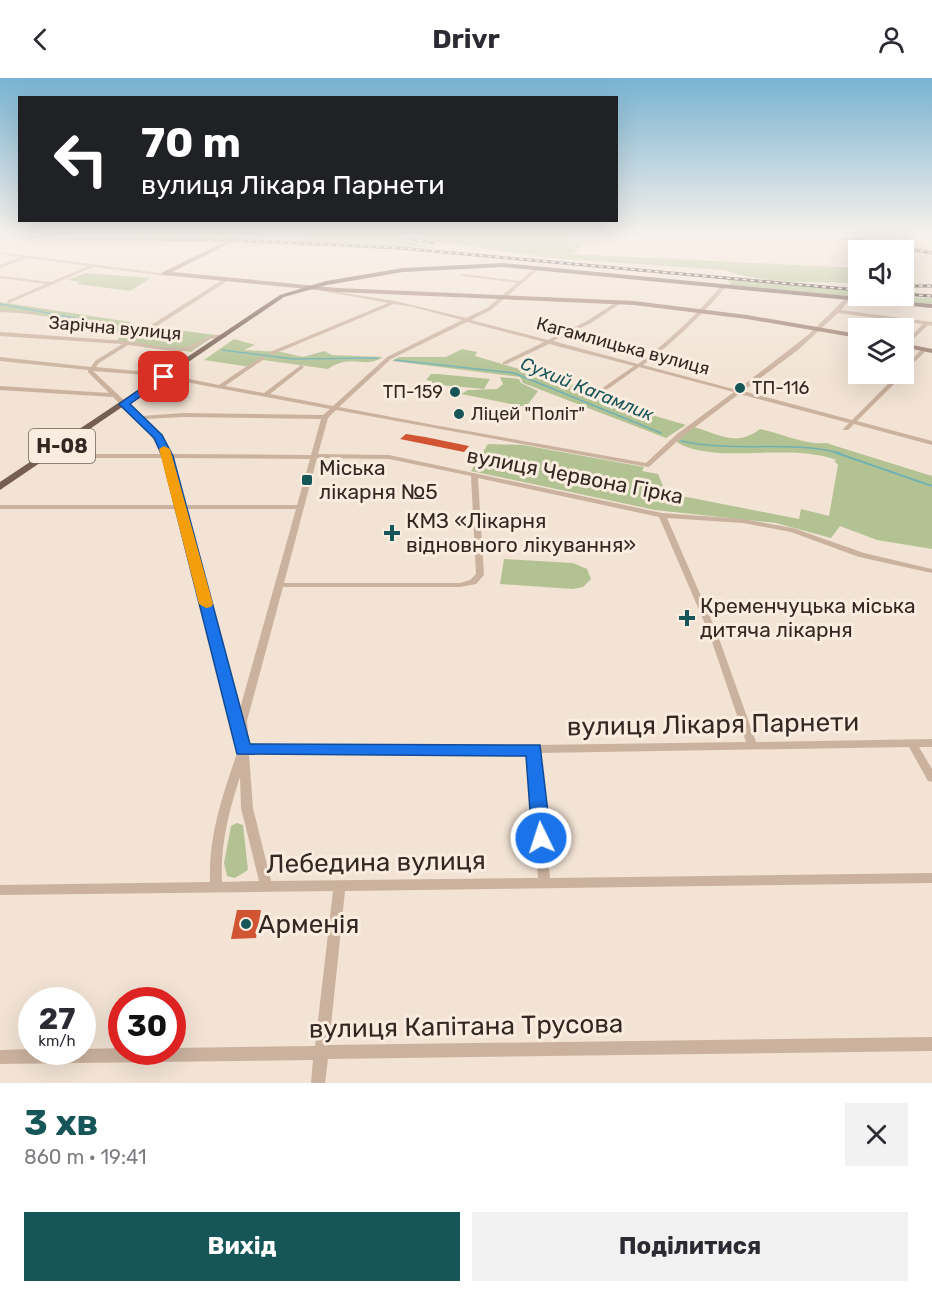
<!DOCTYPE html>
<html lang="uk">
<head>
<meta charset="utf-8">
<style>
  body { margin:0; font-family:Rubik,sans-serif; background:#f2f2f3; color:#2b2b33; height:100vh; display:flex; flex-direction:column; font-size:22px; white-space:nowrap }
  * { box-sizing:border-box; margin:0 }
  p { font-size:20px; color:#7c7c81 }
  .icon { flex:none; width:33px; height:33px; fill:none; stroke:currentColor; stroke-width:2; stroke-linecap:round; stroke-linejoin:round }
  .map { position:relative; height:1005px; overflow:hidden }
  .side { display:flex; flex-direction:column; background:#fff; flex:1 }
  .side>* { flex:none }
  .hud { position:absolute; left:18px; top:18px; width:600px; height:126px; border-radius:0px; box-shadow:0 6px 24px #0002; background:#202124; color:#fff; overflow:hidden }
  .fabs { position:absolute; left:848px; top:162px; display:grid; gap:12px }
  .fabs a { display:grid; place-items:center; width:66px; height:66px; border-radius:0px; background:#fff; box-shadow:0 6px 24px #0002; font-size:30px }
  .speed { position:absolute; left:18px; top:909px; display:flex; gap:12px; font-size:30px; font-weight:700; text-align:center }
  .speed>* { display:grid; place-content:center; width:78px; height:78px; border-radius:50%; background:#fff; box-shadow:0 6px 24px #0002; line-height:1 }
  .speed small { font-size:15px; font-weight:400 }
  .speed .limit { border:9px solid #d22; background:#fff; color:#111 }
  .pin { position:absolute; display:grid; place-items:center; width:51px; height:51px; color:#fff; margin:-26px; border-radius:12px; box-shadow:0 3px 9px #0006 }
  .me { position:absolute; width:66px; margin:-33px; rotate:356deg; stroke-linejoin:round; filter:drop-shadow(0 0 4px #0008) }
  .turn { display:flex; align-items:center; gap:21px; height:126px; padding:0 24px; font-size:27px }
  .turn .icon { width:78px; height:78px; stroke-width:2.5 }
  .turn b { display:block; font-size:42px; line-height:51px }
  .round { display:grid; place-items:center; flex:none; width:63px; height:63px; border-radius:0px; background:#f2f2f3 }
  .overview { display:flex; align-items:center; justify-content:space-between; height:102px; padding:0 24px }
  h1 { font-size:36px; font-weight:700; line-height:45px; color:#165558 }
  .primary-button { display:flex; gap:12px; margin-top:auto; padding:12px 24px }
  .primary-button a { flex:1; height:69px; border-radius:0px; background:#165558; color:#fff; font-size:24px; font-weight:700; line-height:69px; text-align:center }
  .primary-button a+a { background:#f2f2f3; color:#2b2b33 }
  header { display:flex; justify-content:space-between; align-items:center; height:78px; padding:0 24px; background:#fff; font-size:27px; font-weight:700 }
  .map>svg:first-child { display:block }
</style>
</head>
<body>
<header><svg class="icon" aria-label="back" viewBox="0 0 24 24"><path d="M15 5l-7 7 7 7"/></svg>Drivr<svg class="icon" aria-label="person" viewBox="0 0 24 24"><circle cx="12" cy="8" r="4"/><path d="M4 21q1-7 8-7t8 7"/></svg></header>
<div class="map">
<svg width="932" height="1005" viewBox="0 0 932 1005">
  <rect width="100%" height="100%" fill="#f2e3d4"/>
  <path fill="#b3c293" d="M0,158h238l-8,3z
    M348,158h35l52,12 -144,-8 66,-2z
    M430,158h116l39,7 -13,11 286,14v15c-43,-1 -93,2 -133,-13l-173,-12 -126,-18z
    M86,195l65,5 -21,13 -53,-7 3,-2 -13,-2z
    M727,201l131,12v5l74,2v6l-201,-19z
    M0,224l130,20 -1,2 87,11 -25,17 -74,-11 5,-7 -43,-13 -79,-11z
    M234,261l21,6 -11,5 37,2 22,5 21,-6 8,4 51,2c-20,13 -32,-4 -55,12l-65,-9 -12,7 -47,-7z
    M462,271l15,3 -2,4 120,35 -6,4 5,3 92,27 -20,13 -143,-55 -3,-6 -128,-16 7,-4h47z
    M431,296h7l52,5 -6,10 -53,-5 1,-3 -6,-1z
    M500,299l19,2 2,4 17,8 -12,16 -65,-13 7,-4 29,-1 6,-5z
    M694,349c27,8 42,20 66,2 21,4 45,16 66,14l106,33v73l-55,-9 -37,-14 -9,12 -55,-15 -121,-13 -184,-39 17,-27 35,1 121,22 -2,4 16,3 8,19 133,26 2,-10 28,7 9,-51 -4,-4 3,-1c-50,-18 -119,5 -159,-17l-2,-3z
    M504,481l69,4 14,6 4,10 -8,8 -10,2 -73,-5z
    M237,745l6,2 5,45 -13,8 -8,-2 -3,-13 7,-37z"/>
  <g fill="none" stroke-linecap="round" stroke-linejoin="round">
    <path stroke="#71b1b2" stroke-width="1.5" d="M0,226l80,15 49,13
      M222,272l71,9 85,-1
      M395,282l119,13 147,60
      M681,363c53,12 107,-1 159,12"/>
    <path stroke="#71b1b2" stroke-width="2" d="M834,374l98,34"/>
  </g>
  <path fill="#d15533" d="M406,356l19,3 44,9 -5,6 -64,-13z
    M237,832h24l-5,28 -25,1z"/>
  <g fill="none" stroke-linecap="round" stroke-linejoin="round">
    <path fill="#cbb29f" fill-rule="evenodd" d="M0,174l166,22 2,1 -2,1 -73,-9 -84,36 -2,-1v-1l39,-17 -46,-6v-2l51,6 37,-16 -61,-8 -27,10v-3l21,-8 -21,-3z
      M537,188l4,1 -50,43 -20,10 77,20 39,-19 29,-19h4v2l-29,19 -38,18 85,23c31,-23 59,-50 84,-79h4v2c-25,29 -52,55 -83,78l94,25 71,-55 39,-38 4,1 -10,12 91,12v4l-4,-1 -23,22 -2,-1v-2l20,-20 -85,-11 -40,37 -55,41 109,29 46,-46 5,-1v2l-46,46 75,20v4l-78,-21 -6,6h-4l-1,-1 6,-6 -110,-29 -57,43 -32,29 -2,1 -312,-57 -8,8 -10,36 71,1 273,58 81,6 50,9 71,25 68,16v4l-73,-16 -68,-25 -48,-9 -76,-5 50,115 39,109 176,-3v8h-13l13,22v13l-4,-1 -19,-34 -370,6 11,125 382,-5v10l-587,8 -16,154 603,-8v14l-604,8 -3,24h-14l2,-23 -313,4v-14l32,-1v3h50v-3l40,-1v4h50v-4l143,-2 18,-155 -333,4v-10l210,-3c-2,-44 12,-85 26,-126l3,-3 -1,-21 -4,-3 -57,-220h-177v-4h176l-12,-47h-117l-3,-2 3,-2h116l-14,-21 -36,-36 -113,-7v-4l109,7 -21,-21v-2l-88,-9v-4l91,10 4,-6 27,-17 -122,-8v-4l126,9 96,-61h4v2l-94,60c16,2 44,10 58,4 14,-5 20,-15 37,-10l-1,1 -18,2 -13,9 -15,4 -52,-7 -29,18 -3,4 61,6 2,1v2l-66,-5 48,45 42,-3 140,2 7,-6 -155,-29 -3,-2 3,-2 44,9 43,-29 3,2 -1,1 -39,27 39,7 37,-28 3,2 -1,1 -33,26 63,12 54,-49 75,-37 -49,-13 -19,-3 -120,50h-4v-2l118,-49 -66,-12h-2v-2l75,12 71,17 21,-10 30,-25 -54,-7h-2v-2l59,7zM467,244l77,20 -41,20v2h4l42,-20 85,22 -43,30v2h4l44,-31 95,25 -57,42 -31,29 -212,-38 -95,-18 52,-48zM183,339l138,2 -10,36 -141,-1 -8,-12 -17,-23zM171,380l139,1 -13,46h-113zM317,380l72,1 82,17 5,98 -6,6 -10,3h-176zM478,400l181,39 50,116 37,109 -212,3 -285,1 -2,-25 36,-134h177l16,-3 8,-9zM185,431h111l-57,203zM529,675l9,125 -267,3 -18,-73 -4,-54zM240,699l1,31 18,73 -37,1c-2,-37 7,-71 18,-105z
      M0,232l36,2 2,1 -2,1 -36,-2z
      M923,270l5,1 -25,24v-5z"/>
    <path fill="#9e8071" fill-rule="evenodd" d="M237,158h7l-72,36 166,16 296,13 113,14 111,19v4l-111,-19 -113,-14 -296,-13 -174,-17 -3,-2z
      M903,265l29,6v4l-29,-6z"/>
    <path fill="#775e53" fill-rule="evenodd" d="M503,185l429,41v4l-429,-41 -100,5 -76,13 -43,12 -284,193v-8l280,-187 46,-14 77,-13z"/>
    <defs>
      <path id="rail" d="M394,158l39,7
        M833,158l99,17
        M0,159l232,3 167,8 459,42
        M903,208h29
        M903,216l29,2"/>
    </defs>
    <use href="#rail" stroke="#342823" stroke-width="3"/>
    <use href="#rail" stroke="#faede0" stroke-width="1.5" stroke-dasharray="4" stroke-linecap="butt"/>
  </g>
  <linearGradient id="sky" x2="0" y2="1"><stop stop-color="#78b3d2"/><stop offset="0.53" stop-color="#f9f2ec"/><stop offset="1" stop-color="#f9f2ec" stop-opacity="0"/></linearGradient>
  <rect width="932" height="298" fill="url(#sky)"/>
  <path fill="#1a73e8" stroke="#114b97" stroke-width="1.5" d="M160,297l8,2 -38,27 32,31 11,21 77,288 290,1 11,93 -3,5 -7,3 -7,-3 -2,-5 -6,-82 -289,-2 -75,-298 -8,-18 -35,-34z"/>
  <path fill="#f59e0b" d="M164,368l6,3 43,155 -2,3 -5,1 -7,-4 -40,-155z"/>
  <g fill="#165558" stroke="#faede0" stroke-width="2">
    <circle cx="740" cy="310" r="6"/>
    <circle cx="455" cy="314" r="6"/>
    <circle cx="459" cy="336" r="6"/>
    <rect x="301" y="396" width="12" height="12" rx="3"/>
    <path d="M389 446h6v6h6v6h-6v6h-6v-6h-6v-6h6z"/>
    <path d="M684 531h6v6h6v6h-6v6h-6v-6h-6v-6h6z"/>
    <circle cx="246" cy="846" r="6"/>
  </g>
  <g text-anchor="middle" stroke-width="6" stroke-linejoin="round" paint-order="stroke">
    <g font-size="18" fill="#342823" stroke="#faede0">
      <text transform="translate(115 250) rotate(5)" y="6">Зарічна вулиця</text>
      <text transform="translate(623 268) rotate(15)" y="6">Кагамлицька вулиця</text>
    </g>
    <g font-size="18" fill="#342823" stroke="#faede0" text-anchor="start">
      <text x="752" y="316">ТП-116</text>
      <text x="443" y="320" text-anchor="end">ТП-159</text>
      <text x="471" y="342">Ліцей "Політ"</text>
    </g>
    <g font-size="18" font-style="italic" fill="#165558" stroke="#faede0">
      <text transform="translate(587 311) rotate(22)" y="6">Сухий Кагамлик</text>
    </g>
    <rect fill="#faede0" stroke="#6f635c" stroke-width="1.5" x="29" y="351" width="66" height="34" rx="4.5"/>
    <g font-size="20" font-weight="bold" fill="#342823">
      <text x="62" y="375">Н-08</text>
    </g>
    <g font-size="21" fill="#342823" stroke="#faede0" text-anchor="start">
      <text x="319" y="397">Міська<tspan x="319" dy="24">лікарня №5</tspan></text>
      <text x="406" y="450">КМЗ «Лікарня<tspan x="406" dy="24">відновного лікування»</tspan></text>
      <text x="700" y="535">Кременчуцька міська<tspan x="700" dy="24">дитяча лікарня</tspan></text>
    </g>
    <g font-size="21" fill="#342823" stroke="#faede0">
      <text transform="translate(575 398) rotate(11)" y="7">вулиця Червона Гірка</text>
    </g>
    <g font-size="26" fill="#342823" stroke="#faede0">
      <text transform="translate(713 646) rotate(-1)" y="9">вулиця Лікаря Парнети</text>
      <text transform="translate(376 784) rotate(-1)" y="9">Лебедина вулиця</text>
      <text transform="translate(466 948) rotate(-1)" y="9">вулиця Капітана Трусова</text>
    </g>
    <g font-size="26" fill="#342823" stroke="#faede0" text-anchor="start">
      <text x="258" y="855">Арменія</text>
    </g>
  </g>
</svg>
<div class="fabs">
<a><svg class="icon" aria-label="sound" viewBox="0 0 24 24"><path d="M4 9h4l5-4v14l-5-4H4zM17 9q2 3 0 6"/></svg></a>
<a><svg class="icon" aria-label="layers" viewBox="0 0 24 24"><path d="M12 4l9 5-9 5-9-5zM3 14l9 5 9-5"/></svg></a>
</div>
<div class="speed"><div>27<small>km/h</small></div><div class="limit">30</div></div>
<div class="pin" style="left:164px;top:299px;background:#d93025"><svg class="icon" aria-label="arrive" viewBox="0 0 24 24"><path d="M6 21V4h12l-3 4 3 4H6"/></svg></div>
<svg class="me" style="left:541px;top:760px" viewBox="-20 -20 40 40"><circle r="17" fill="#1a73e8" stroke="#fff" stroke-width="3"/><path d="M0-11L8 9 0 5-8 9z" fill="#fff"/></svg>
<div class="hud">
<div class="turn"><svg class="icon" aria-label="left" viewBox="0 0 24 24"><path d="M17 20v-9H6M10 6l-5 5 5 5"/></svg><div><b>70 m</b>вулиця Лікаря Парнети</div></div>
</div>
</div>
<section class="side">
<div class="overview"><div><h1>3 хв</h1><p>860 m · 19:41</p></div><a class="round"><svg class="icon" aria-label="close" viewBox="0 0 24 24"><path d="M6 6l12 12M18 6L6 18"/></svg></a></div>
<div class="primary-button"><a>Вихід</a><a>Поділитися</a></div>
</section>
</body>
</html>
